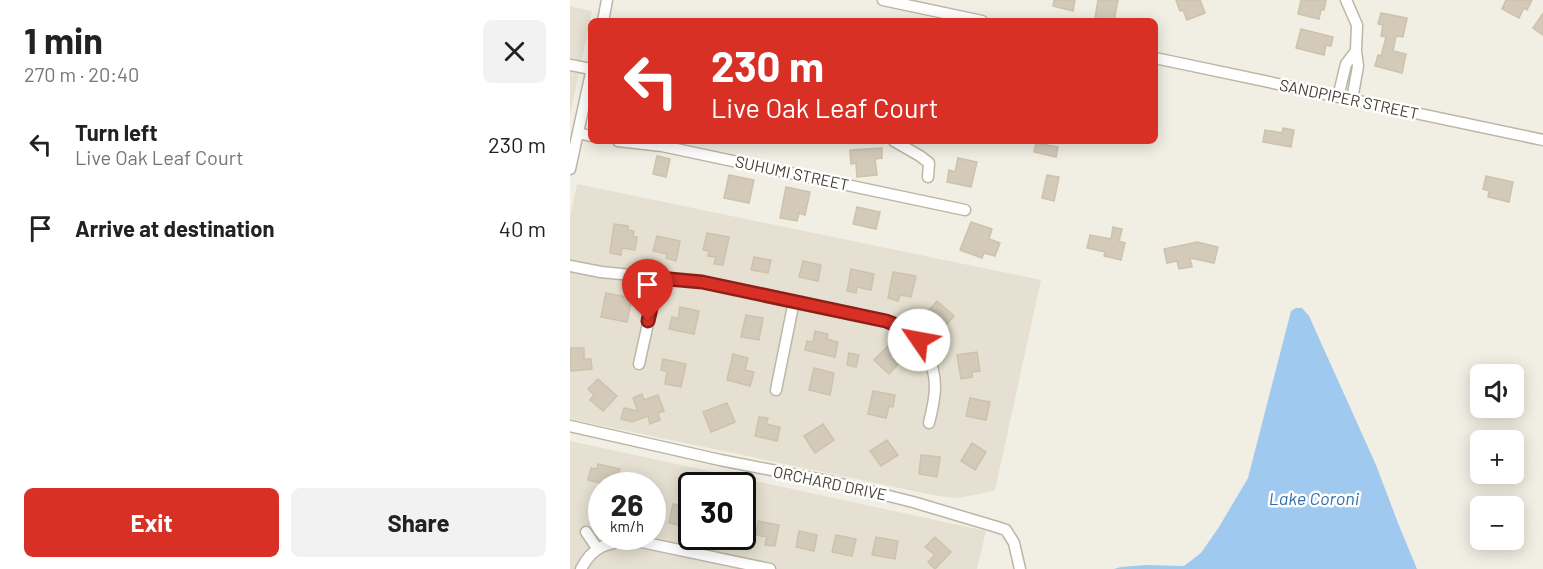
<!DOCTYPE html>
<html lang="en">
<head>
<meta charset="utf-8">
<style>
  body { margin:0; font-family:Barlow,sans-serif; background:#f2f2f2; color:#222; height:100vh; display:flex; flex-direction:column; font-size:22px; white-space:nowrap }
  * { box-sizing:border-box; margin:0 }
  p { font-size:20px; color:#767676 }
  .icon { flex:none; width:33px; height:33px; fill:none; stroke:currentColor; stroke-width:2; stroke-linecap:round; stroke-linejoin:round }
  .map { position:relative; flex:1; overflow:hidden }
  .panel { display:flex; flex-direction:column; background:#fff; width:570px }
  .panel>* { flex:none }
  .top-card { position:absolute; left:18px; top:18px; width:570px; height:126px; border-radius:9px; box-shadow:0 3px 15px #0003; background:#d93025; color:#fff; overflow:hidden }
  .fabs { position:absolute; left:900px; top:364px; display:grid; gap:12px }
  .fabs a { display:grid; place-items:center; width:54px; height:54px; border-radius:9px; background:#fff; box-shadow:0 3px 15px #0003; font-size:30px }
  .speed { position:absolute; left:18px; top:472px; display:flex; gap:12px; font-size:30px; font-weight:700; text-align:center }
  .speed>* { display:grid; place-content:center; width:78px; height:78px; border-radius:50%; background:#fff; box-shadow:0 3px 15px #0003; line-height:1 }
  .speed small { font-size:15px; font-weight:400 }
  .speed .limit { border:3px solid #111; border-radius:9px; background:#fff; color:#111 }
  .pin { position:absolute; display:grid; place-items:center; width:51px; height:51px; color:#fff; margin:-62px -26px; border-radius:50% 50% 50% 0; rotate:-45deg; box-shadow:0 0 6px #0007 }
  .pin .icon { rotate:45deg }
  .me { position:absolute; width:66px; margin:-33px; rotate:303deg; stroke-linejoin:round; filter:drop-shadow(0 0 4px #0008) }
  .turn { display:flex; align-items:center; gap:21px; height:126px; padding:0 24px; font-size:27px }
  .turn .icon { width:78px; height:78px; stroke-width:2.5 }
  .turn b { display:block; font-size:42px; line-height:51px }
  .round { display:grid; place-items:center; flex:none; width:63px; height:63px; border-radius:9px; background:#f2f2f2 }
  .headline { display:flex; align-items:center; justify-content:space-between; height:102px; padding:0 24px }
  h1 { font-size:36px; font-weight:700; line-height:45px }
  .primary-button { display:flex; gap:12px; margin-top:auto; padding:12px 24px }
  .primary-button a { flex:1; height:69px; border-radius:9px; background:#d93025; color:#fff; font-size:24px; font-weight:700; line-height:69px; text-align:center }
  .primary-button a+a { background:#f2f2f2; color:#222 }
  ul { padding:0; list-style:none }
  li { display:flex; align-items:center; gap:18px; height:84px; padding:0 24px }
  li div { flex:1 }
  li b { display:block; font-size:22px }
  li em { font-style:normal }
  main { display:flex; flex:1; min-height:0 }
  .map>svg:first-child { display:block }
</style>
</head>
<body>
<main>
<section class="panel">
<div class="headline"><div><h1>1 min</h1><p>270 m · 20:40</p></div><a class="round"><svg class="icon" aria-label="close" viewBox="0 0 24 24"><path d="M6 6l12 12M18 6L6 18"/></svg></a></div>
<ul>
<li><svg class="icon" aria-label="left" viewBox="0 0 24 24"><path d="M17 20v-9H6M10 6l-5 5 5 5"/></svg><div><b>Turn left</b><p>Live Oak Leaf Court</p></div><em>230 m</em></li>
<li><svg class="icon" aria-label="arrive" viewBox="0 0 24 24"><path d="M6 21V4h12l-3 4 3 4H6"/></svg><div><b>Arrive at destination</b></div><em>40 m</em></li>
</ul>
<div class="primary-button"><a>Exit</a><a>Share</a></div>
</section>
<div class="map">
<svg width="973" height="569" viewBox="0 0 973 569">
  <rect width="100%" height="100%" fill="#f1eee3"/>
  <path fill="#e5e0d1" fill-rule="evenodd" d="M0,6l22,5 -22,104z
    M7,184l464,96 -46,210 -20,5 -19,3 -23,-3 -363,-76v-202z
    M0,441l416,90 -9,38h-407zM32,486h50v51h-50zM122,486h50v51h-50z"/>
  <path fill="#9fc9ef" d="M726,308h6l7,8 67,149 22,58 19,46h-303l7,-2 26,-2 37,1 17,-13 18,-26 29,-49 43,-167z"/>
  <path fill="#d3cab9" stroke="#cdc2ac" stroke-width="1.5" d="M484,0h21l-2,11 -20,-5z
    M528,0h20l-4,21 -19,-3z
    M606,0h24l5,13 -18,7 -4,-10 -3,1z
    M731,0h25l-2,10h-3l-2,9 -21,-5z
    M936,0h26l-5,10 -3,-2 -5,10 -17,-9z
    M811,13l26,5 -4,19 -7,-1 -3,15 13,3 -4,19 -27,-7 3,-11 3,1 5,-19 -5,-1 2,-11 -5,-1z
    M973,13v22l-10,-7z
    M731,29l32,8 -2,9 -5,-1 -2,10 -28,-7z
    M713,128l11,2 -3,17 -28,-5 2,-12 17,3z
    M466,143l22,4 -2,10 -22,-5z
    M312,148v10l-7,1 2,16 -20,2 -1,-14 -5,1 -1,-14z
    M87,156l13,3 -4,18 -13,-3z
    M388,158l19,4 -6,25 -24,-5 2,-12 6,2z
    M159,175l25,5 -5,23 -25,-5z
    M477,175l12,2 -5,24 -12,-3z
    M916,176l27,6 -4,20 -21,-5 1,-6 -6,-2z
    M216,187l24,5 -5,23 -6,-2 -2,8 -17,-3z
    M287,207l23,5 -4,17 -23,-5z
    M401,222l21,7 -3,10 11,4 -5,13 -11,-3 -2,5 -22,-8z
    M44,224l14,2v4l6,1 -1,6h4l-2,13 -13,-2 -1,7 -11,-2z
    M543,227l9,2 -3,12 6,2 -4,17 -17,-4 1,-4 -18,-4 3,-13 21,4z
    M137,233l22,4 -6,28 -9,-1 2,-7 -8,-1 1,-5 -6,-1z
    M87,236l23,5 -4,20 -10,-3 1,-4 -14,-3z
    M627,242l21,5 -4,16 -24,-5 2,9 -13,2 -2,-8 -10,2 -3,-14z
    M184,257l17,3 -3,13 -17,-3z
    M233,261l18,4 -3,16 -19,-4z
    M281,269l23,5 -3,16 -14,-3 -1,6 -9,-2z
    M323,272l23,4 -5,21 -11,-2 -2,6 -10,-3z
    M36,293l26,5 -5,24 -26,-5z
    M367,301l17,15 -10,11 -11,-9 -4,4 -6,-5z
    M110,307l19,4 -5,23 -25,-5 3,-12 6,2z
    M176,315l17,3 -4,22 -18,-3z
    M245,331l13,3 -1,5 11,3 -3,15 -30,-7 2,-9 6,1z
    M319,345l6,6 -5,5 8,8 -9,10 -15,-14z
    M1,348h13v11h7l1,10 -22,2z
    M407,352l3,19 -8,1v5l-11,2 -4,-24z
    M279,353l10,2 -3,12 -9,-2z
    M163,354l15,4 -3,12 9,2 -4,14 -23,-6z
    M93,359l23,5 -5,23 -16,-3 2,-12 -6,-2z
    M244,368l20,5 -4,22 -21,-5z
    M28,379l19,17 -14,15 -13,-11 4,-5 -6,-6z
    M303,391l22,4 -2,12 -4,-1 -3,12 -18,-4z
    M72,394l2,6 14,-5 6,16 -6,2 2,7 -10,4 -2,-8 -16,6 -11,-3 3,-11 14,3 -5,-13z
    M400,398l20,4 -4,18 -20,-4z
    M157,403l8,19 -24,10 -8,-20z
    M189,417l9,1 -2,6 14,3 -3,14 -22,-5z
    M253,424l11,16 -19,13 -11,-17z
    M317,440l11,15 -17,11 -11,-15z
    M402,443l14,9 -11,18 -14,-9z
    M351,455l19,2 -3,20 -18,-3z
    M28,464l22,5 -4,17h-17l1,-3 -12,-3 3,-12 6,1z
    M103,504l19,4v20l-23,-5z
    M188,521l21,4 -4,21 -10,-1 2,-8 -11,-2z
    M229,531l18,4 -3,16 -18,-4z
    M266,535l20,4 -4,17 -20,-4z
    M306,537l22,4 -3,18 -23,-4z
    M365,537l16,15 -16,17 -7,-7 7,-7 -10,-8z"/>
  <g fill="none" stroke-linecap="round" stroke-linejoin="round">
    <defs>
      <path id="minor" d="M313,0l99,21
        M776,0l11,25 -1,26 2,15 -6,34
        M33,21l4,-21
        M585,58l388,82
        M0,65l21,4
        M768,97l8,-33 10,-13
        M8,133l13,3
        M48,141l44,5 303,64
        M324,141l26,15 9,7 -1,14
        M0,169l21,-96
        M0,266l31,6 101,10 184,39c6,2 12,4 17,7 20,12 32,36 32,59 0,12 -3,24 -6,36
        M69,364l19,-86
        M206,390l18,-89
        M0,426l150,34 113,22 80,20 84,25 9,3 8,13 6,26
        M16,532l11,16
        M11,569c12,-24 27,-26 51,-29l138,29"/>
    </defs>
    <use href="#minor" stroke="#bcb6a6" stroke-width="13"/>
    <use href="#minor" stroke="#fff" stroke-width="10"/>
  </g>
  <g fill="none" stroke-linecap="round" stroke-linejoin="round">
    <defs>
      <path id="route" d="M78,321l10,-43 44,4 184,39 18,7 15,12"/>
    </defs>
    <use href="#route" stroke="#8d1f18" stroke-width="15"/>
    <use href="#route" stroke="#d93025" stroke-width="10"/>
  </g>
  <g text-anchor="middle" stroke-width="5" stroke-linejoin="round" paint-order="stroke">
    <g font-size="16" fill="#433e33" stroke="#fff">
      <text transform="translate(779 99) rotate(12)" y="6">SANDPIPER STREET</text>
      <text transform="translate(222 173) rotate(12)" y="6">SUHUMI STREET</text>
      <text transform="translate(260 483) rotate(12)" y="6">ORCHARD DRIVE</text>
    </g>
    <g font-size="18" font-style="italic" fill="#2f70ac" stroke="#fff">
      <text x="744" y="505">Lake Coroni</text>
    </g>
  </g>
</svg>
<div class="fabs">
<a><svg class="icon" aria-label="sound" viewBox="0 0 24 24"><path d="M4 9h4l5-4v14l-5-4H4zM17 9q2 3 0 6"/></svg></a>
<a>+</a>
<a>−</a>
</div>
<div class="speed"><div>26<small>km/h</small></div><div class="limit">30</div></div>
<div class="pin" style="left:78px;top:321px;background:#d93025"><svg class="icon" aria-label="arrive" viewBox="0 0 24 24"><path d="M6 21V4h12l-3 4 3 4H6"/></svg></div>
<svg class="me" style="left:349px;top:340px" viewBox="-20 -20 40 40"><circle r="19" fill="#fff"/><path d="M0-13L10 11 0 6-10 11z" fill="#d93025"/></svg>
<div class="top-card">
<div class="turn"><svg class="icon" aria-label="left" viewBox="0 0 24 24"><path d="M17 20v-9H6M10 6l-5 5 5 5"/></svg><div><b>230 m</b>Live Oak Leaf Court</div></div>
</div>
</div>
</main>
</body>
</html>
